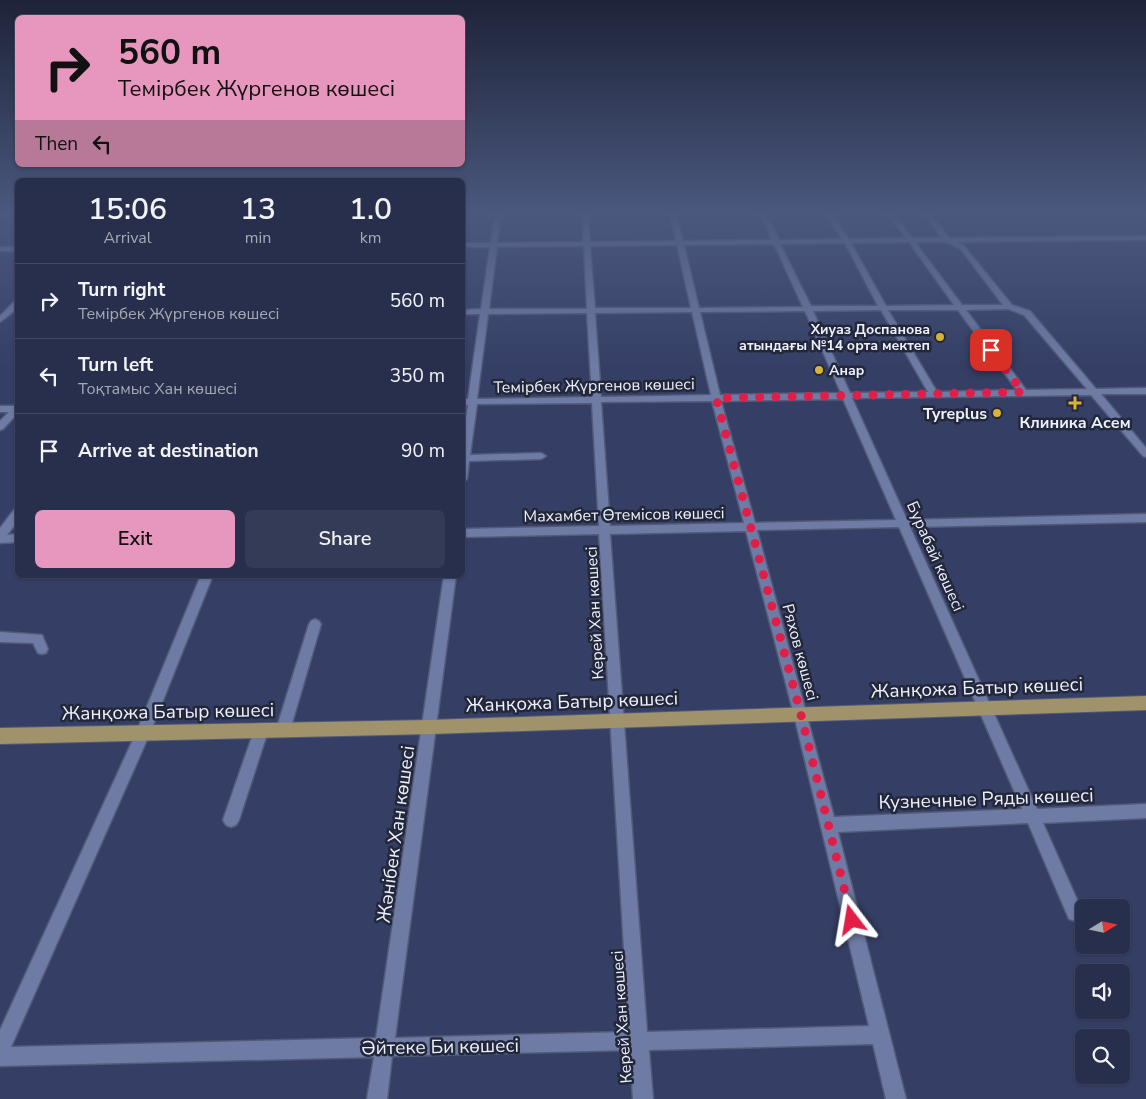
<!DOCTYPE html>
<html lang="en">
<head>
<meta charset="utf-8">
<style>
  body { margin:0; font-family:"Nunito Sans",sans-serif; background:#343b56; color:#f1f3f6; height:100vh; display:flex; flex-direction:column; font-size:19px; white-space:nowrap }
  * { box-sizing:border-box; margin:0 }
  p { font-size:16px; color:#a5a9b5 }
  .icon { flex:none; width:28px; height:28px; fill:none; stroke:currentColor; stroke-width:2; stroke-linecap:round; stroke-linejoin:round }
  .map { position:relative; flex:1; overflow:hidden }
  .panel { position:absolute; left:15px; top:178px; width:450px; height:400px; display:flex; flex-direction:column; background:#282f4c; border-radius:8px; box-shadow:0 1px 4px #0004,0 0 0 1px #444a64 }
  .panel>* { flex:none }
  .top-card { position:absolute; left:15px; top:15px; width:450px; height:152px; border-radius:8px; box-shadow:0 1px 4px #0004,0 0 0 1px #444a64; background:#e797bd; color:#111; overflow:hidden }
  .needle { width:32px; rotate:80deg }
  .buttons { position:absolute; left:1075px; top:899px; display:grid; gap:10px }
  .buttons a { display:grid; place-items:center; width:55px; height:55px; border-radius:8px; background:#282f4c; box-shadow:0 1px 4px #0004,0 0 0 1px #444a64; font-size:25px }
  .pin { position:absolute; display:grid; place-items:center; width:42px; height:42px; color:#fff; margin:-21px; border-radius:10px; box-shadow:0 2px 8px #0006 }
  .me { position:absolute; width:55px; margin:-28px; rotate:346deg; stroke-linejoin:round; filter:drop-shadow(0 0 4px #0008) }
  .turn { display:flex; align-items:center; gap:18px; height:105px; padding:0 20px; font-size:22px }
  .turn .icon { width:65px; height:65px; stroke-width:2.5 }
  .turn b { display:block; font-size:35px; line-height:42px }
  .then { display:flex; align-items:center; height:48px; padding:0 20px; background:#0003; gap:10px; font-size:19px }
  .eta { display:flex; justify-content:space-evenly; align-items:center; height:85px; text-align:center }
  .eta b { font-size:30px; font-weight:600; line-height:35px }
  .action { display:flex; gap:10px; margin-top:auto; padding:10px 20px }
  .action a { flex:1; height:58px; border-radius:8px; background:#e797bd; color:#111; font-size:20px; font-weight:600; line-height:58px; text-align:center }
  .action a+a { background:#343b56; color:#f1f3f6 }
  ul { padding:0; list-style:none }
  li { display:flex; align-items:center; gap:15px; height:75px; padding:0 20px; border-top:1px solid #444a64 }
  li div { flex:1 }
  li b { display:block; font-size:19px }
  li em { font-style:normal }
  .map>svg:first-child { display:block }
</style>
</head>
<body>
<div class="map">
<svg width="1146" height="1099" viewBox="0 0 1146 1099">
  <rect width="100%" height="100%" fill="#353f65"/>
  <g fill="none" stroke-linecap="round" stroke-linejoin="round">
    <defs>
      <path id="minor" d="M495,214h6l-4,29 86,-1 -1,-28h6l2,28 86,-1 -6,-27h6l7,27 89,-1 -12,-26h6l13,26 63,-1 -16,-25h6l17,25 57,-1 -18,-24h6l18,24h30l-18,-24h7l18,24 197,-2v4l-190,2 8,4 48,59 18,6 66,78 50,-1v6h-45l45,54v9l-3,-1 -52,-61 -239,3 55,122 239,-6v8l-236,5 127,282 109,-5v14l-103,5 40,90 -2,6 -6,2 -6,-2 -41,-96 -190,9 68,267h-20l-13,-55 -224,6 4,49h-20l-3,-49 -238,6 -5,43h-20l7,-42 -374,9v-36l136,-297 65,-158h12l-63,158 -139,314 365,-9 68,-463h12l-61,463 234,-6 -30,-498 -137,3v-8l137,-3 -7,-123 -115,1 -7,51 71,-2 5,3 -5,3 -72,2 -2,18 -5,3v-42l6,-35h-6v-6h6l12,-85h-18v-4l19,-1 9,-62h-28v-4h29zM909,242l45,63 -68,1 -35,-63zM915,242h30l15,6 43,57h-41zM845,243l33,63h-67l-31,-62zM774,244l29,63 -104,1 -15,-63zM677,245l14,63h-96l-5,-62zM584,246l3,63h-98l8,-62zM1008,309l16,6 63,74 -61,1 -60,-80zM881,310l47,82 -78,1 -37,-82zM888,310h70l59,80 -80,2zM805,311l36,82 -121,2 -20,-83zM692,312l19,83 -110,2 -6,-84zM587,313l5,84 -115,2 11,-85zM843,399l53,121 -141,3 -34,-122zM712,401l32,122 -134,3 -9,-124zM899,527l123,282 -188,8 -77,-287zM746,531l48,184 75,311 -222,6 -37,-498z
        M0,247h18v4h-18z
        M15,301h3v7l-18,14v-6z
        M0,406h18v7l-15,16 -3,1v-9l9,-9h-9z
        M14,510h4v11l-11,14 11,-1v8l-18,1v-15z
        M315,619l4,2 2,3 -31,106 -2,4 -5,2 -5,-2 -2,-4 33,-106 2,-3z
        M0,632l42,3 6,14 -2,4 -4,1 -4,-1 -5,-10 -33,-1z
        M261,725l5,2 2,4 -29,89 -3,5 -5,2 -5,-2 -3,-5 31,-89 2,-4z"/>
      <path id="major" d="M0,214h5l-5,3z
        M1146,696v14l-716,24 -430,10v-16l430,-8z"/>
    </defs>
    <use href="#minor" stroke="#535a78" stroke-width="3"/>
    <use href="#major" stroke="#535a78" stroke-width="2"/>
    <use href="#minor" fill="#6e7ba5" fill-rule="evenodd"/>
    <use href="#major" fill="#a0936c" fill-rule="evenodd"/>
  </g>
  <linearGradient id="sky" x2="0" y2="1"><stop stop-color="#1d2338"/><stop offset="0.58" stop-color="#4b587e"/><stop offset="1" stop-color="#4b587e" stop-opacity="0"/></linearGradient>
  <rect width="1146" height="368" fill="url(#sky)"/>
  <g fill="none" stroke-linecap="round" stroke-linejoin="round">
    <path stroke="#e11d48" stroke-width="9" stroke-dasharray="0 16.2" d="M852,920l-51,-205 -85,-317 307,-6 -32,-42"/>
  </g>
  <g fill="#d9b334" stroke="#222739" stroke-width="2">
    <circle cx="940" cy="337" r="5"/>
    <circle cx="819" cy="370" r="5"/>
    <path d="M1072.5 395.5h5v5h5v5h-5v5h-5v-5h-5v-5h5z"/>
    <circle cx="997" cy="413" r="5"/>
  </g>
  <g text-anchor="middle" stroke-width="5" stroke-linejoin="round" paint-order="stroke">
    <g font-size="14" font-weight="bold" fill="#ecf0ff" stroke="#222739" text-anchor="end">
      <text x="930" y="334">Хиуаз Доспанова<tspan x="930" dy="16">атындағы №14 орта мектеп</tspan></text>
      <text x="829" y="375" text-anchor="start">Анар</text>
    </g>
    <g font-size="16" fill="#ecf0ff" stroke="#222739">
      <text transform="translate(594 385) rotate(-1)" y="6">Темірбек Жүргенов көшесі</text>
      <text transform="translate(624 514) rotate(-1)" y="6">Махамбет Өтемісов көшесі</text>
      <text transform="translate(936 556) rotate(66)" y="6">Бурабай көшесі</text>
      <text transform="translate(594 613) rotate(-93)" y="6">Керей Хан көшесі</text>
      <text transform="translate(801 652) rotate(75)" y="6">Ряхов көшесі</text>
      <text transform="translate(621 1017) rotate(-94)" y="6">Керей Хан көшесі</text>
    </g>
    <g font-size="16" font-weight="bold" fill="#ecf0ff" stroke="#222739" text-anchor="end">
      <text x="987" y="419">Tyreplus</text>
      <text x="1075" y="428" text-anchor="middle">Клиника Асем</text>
    </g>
    <g font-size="19" fill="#ecf0ff" stroke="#222739">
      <text transform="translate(977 687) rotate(-2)" y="7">Жанқожа Батыр көшесі</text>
      <text transform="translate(572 701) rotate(-2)" y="7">Жанқожа Батыр көшесі</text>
      <text transform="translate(168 711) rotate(-1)" y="7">Жанқожа Батыр көшесі</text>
      <text transform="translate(986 798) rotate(-2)" y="7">Кузнечные Ряды көшесі</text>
      <text transform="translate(395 834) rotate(-82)" y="7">Жәнібек Хан көшесі</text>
      <text transform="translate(440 1046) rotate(-1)" y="7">Әйтеке Би көшесі</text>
    </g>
  </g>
</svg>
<div class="buttons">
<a><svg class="needle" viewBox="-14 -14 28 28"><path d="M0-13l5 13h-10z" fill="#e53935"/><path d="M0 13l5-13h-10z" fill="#a5a9b5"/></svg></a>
<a><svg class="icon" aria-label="sound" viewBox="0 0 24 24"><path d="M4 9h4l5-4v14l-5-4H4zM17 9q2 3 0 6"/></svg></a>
<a><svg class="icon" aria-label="search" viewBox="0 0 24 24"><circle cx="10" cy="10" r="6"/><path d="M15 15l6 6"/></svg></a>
</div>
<div class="pin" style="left:991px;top:350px;background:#d93025"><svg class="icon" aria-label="arrive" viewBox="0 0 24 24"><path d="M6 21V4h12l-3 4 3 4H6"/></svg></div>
<svg class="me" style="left:852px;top:920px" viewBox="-20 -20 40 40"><path d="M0-17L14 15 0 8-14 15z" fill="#e11d48" stroke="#fff" stroke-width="4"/></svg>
<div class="top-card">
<div class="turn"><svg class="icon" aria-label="right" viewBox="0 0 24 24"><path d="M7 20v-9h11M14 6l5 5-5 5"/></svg><div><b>560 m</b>Темірбек Жүргенов көшесі</div></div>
<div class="then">Then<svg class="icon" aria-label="left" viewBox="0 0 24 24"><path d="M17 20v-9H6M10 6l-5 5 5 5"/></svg></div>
</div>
<section class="panel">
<div class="eta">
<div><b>15:06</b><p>Arrival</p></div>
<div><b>13</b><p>min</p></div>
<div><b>1.0</b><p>km</p></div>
</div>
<ul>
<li><svg class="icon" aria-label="right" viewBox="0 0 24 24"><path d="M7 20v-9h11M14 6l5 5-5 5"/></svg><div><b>Turn right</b><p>Темірбек Жүргенов көшесі</p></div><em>560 m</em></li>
<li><svg class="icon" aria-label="left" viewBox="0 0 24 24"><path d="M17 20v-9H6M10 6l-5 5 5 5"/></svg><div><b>Turn left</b><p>Тоқтамыс Хан көшесі</p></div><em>350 m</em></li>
<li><svg class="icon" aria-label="arrive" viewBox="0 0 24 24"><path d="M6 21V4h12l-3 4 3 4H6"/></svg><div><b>Arrive at destination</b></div><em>90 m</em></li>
</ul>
<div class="action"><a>Exit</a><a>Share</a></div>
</section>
</div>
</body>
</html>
